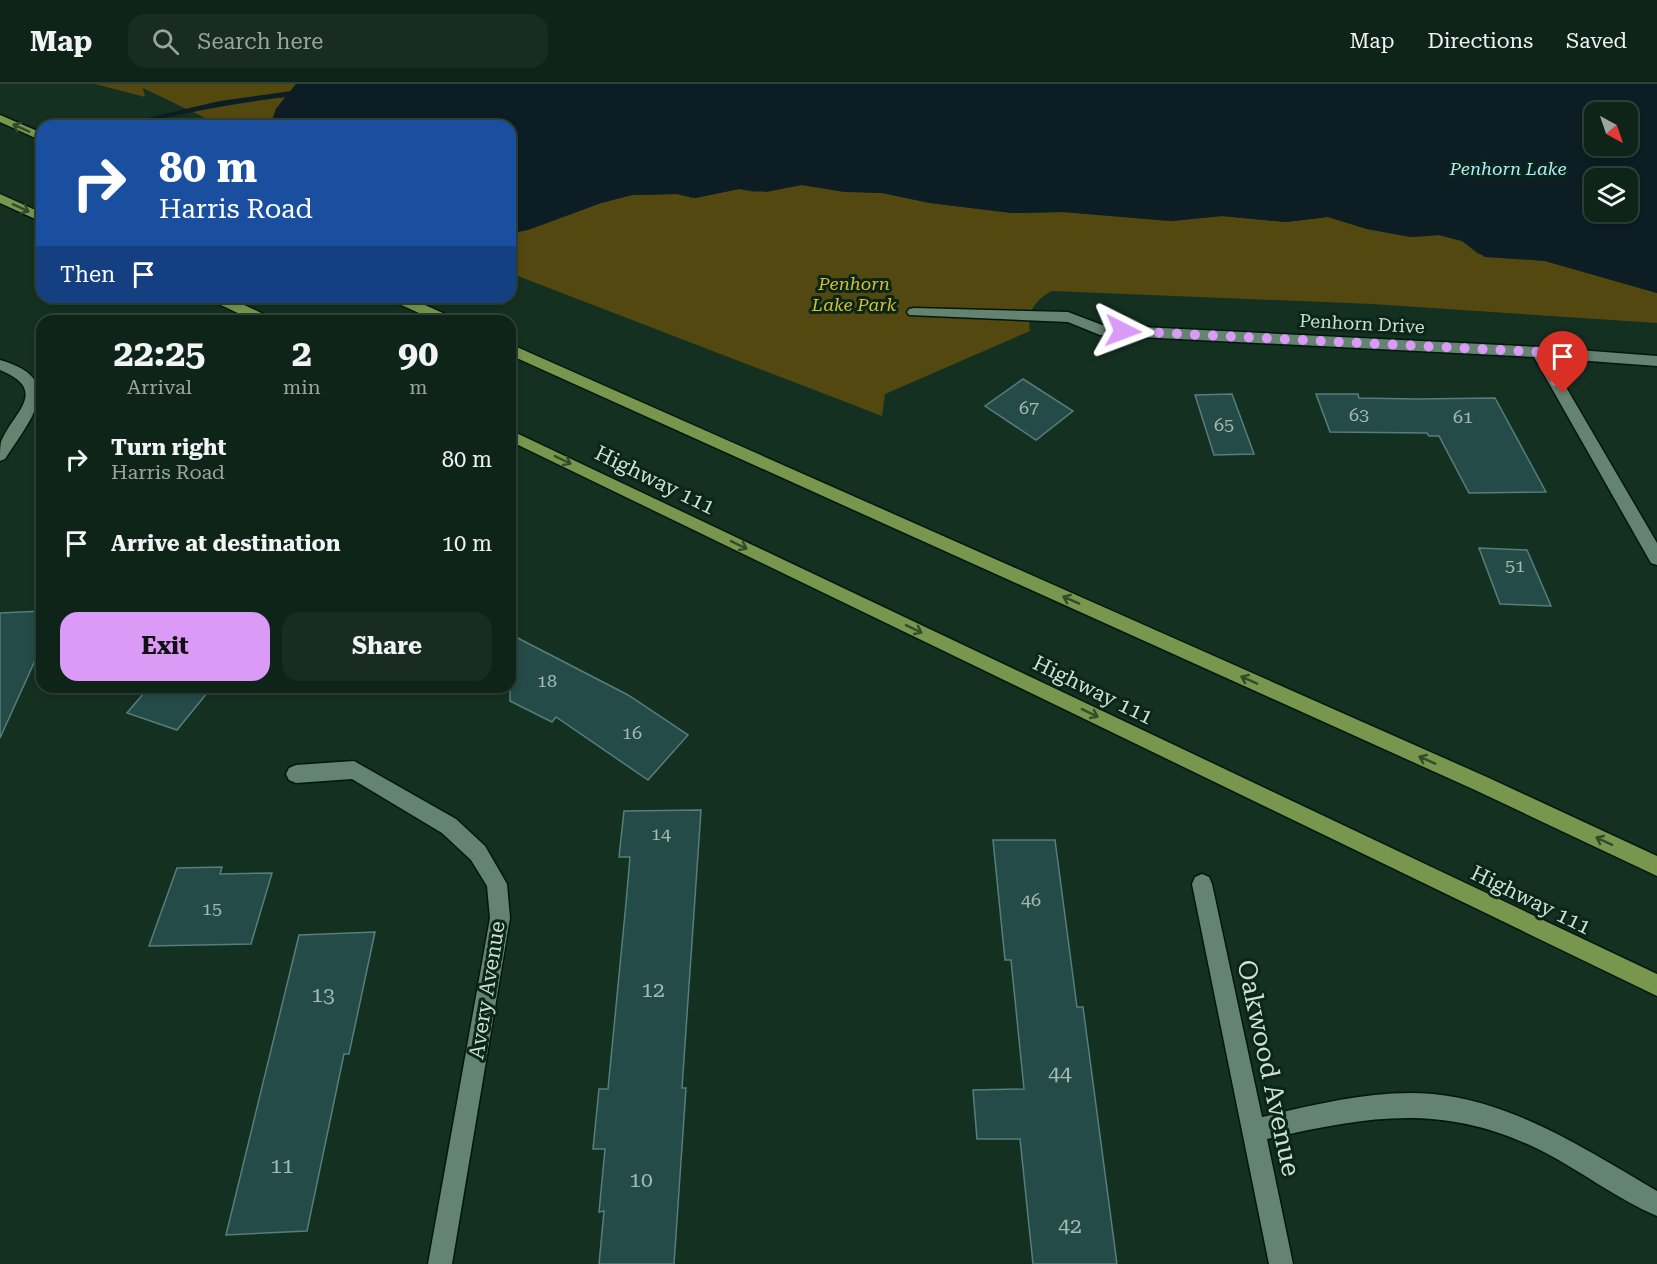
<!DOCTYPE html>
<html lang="en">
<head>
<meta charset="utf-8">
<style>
  body { margin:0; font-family:"Roboto Serif",serif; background:#182c22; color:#f1f3f6; height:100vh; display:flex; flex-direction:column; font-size:22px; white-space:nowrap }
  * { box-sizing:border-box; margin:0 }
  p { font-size:20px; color:#9ba4a2 }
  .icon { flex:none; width:33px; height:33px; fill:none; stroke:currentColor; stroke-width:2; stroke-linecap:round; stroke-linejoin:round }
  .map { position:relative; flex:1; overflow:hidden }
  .sheet { position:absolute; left:36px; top:231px; width:480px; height:378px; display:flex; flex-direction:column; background:#0f2419; border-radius:18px; box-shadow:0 3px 9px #0003,0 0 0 2px #2f4138 }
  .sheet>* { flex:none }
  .top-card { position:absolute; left:36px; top:36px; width:480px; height:183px; border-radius:18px; box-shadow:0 3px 9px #0003,0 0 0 2px #2f4138; background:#1a4fa0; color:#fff; overflow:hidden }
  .needle { width:39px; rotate:140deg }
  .controls { position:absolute; left:1584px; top:18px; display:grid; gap:12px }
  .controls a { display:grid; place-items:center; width:54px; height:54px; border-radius:12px; background:#0f2419; box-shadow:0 3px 9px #0003,0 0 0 2px #2f4138; font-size:30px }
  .pin { position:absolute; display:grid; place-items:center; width:51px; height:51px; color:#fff; margin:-62px -26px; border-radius:50% 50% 50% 0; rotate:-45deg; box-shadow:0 0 6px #0007 }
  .pin .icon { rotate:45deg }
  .me { position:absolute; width:66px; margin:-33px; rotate:93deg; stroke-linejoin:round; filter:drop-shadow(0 0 4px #0008) }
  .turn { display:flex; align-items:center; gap:21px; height:126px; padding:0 24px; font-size:27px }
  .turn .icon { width:78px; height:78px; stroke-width:2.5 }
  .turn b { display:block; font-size:42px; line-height:51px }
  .then { display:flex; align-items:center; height:57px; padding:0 24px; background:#0003; gap:12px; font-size:22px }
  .eta { display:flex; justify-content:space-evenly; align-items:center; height:102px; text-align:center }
  .eta b { font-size:36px; font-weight:700; line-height:42px }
  .cta { display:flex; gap:12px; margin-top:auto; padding:12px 24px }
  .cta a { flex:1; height:69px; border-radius:18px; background:#da9af6; color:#111; font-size:24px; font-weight:700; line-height:69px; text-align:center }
  .cta a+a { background:#182c22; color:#f1f3f6 }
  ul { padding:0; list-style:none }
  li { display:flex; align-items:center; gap:18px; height:84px; padding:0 24px }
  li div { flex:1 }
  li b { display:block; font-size:22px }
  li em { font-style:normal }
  header { display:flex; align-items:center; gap:36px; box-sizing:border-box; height:84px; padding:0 30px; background:#0f2419; border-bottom:2px solid #2f4138 }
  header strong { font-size:28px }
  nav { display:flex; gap:33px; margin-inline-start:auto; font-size:21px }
  .search { width:420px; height:54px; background:#182c22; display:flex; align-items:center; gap:15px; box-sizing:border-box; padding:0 21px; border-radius:18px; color:#9ba4a2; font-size:22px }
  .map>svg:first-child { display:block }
</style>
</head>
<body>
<header>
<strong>Map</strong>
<div class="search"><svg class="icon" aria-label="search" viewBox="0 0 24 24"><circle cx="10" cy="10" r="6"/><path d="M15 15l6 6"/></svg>Search here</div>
<nav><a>Map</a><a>Directions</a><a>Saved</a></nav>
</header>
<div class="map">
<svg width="1657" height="1180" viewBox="0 0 1657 1180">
  <rect width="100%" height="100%" fill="#143021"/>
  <path fill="#544811" d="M95,0h201l-20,25 -6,17h-48l-79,-38 2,9z
    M802,101l37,6 43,2 48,10 82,10 51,-1 108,9 51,-5 64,6 42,-5 39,12 44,8 28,-2 23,6 16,13 67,7 112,32v30l-285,-19 -320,-13c-16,8 -26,21 -22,40l-145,63 -3,22 -372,-143v-40l14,-2 77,-28 31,-8 45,-1 15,4 47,-9 15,3z"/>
  <path fill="#0c1d23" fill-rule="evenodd" d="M296,0h1361v209l-112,-32 -60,-4 -23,-16 -23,-6 -28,2 -44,-8 -39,-12 -42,5 -64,-6 -51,5 -108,-9 -51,1 -82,-10 -48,-10 -37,-1 -43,-7 -36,7 -27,-3 -43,9 -19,-4 -45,1 -31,8 -73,27 -18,3v-107h-240l6,-17zM1594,28h34v34h-34zM1594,94h34v34h-34z"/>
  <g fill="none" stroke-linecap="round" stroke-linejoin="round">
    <path fill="#0c1d23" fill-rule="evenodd" d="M299,6l7,6v4h-6l-3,-4c-52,5 -104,15 -155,27l-4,-3 82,-19z"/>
  </g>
  <path fill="#244b48" stroke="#567e7b" stroke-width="1.5" d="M1023,295l50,32 -37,29 -51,-34z
    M1232,310l22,60 -40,1 -19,-60z
    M1316,310h42l1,4 58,1 78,-1 51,94 -77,1 -30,-57h-10l-2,-3 -97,-1z
    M1479,464l48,2 24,56 -51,-2z
    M42,527v34l-42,93v-125z
    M510,550l118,61 60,40 -40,45 -92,-63 -4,5 -42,-21z
    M149,603h63l-35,43 -50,-17z
    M701,726l-19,278h4l-12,176h-75l5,-53 -5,1 6,-63h-12l6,-60h9l18,-186 4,-46h-11l5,-46z
    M993,756h62l22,167h6l34,257h-84l-13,-125h-43l-4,-49 51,-1 -13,-129h-6z
    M222,783l-2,7 52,-1 -21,71 -102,2 28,-78z
    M375,848l-26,122h-5l-37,177 -81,4 73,-300z"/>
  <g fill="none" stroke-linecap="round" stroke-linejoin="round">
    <defs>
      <path id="service" d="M914,224l154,4 7,5 -7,5 -159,-7 -2,-3 2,-3z"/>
      <path id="minor" d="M1068,228l34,13 437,22 118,9v10l-108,-8 108,185v22l-6,-2 -117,-206 -434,-22 -37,-15 -2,-3z
        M0,276c68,19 30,60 5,99l-5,2c0,-6 0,-14 1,-19 11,-29 50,-51 -1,-72z
        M354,677l102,58 29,27 22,38 3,34 -58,346h-24l62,-346 -3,-32 -16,-26 -29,-27 -90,-54 -56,4 -7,-3 -3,-6 3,-6 7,-3z
        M1202,790l7,3 3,7 50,233c55,-13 114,-28 171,-23 82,8 154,56 224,97v25c-40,-17 -76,-45 -115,-65 -98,-49 -173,-35 -275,-12l26,125h-24l-77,-380 3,-7z"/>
      <path id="motorway" d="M0,31l42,18v8l-42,-19z
        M0,110l42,19v9l-42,-19z
        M208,213h19l45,21 2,3h-19l-45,-21z
        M388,213h19l47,21 2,3h-19l-47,-21z
        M510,260l979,434 168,78v20l-182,-86 -965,-435z
        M510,346l1147,544v22l-1147,-555z"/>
    </defs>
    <use href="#service" stroke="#00180b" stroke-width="3"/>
    <use href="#minor" stroke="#00180b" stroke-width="3"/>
    <use href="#motorway" stroke="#00180b" stroke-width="3"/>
    <use href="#service" fill="#648371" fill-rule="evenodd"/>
    <use href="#minor" fill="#648371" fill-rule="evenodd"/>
    <use href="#motorway" fill="#78964d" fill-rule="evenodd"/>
  </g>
  <defs><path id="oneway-shaft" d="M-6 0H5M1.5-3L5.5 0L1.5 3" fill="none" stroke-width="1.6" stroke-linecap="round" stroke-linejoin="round" transform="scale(1.5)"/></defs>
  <g stroke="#304d2b">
    <use href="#oneway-shaft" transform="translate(21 44) rotate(-156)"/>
    <use href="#oneway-shaft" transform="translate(21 124) rotate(25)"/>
    <use href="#oneway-shaft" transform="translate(563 376) rotate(26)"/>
    <use href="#oneway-shaft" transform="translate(739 461) rotate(26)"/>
    <use href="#oneway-shaft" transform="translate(1071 516) rotate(-156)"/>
    <use href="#oneway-shaft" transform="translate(914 545) rotate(26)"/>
    <use href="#oneway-shaft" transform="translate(1249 596) rotate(-156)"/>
    <use href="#oneway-shaft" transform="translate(1090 629) rotate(26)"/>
    <use href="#oneway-shaft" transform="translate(1427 676) rotate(-156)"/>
    <use href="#oneway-shaft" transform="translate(1604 757) rotate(-155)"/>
  </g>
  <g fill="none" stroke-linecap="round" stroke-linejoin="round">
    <path stroke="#da9af6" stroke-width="10" stroke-dasharray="0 18" d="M1123,247l416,21 24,41"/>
  </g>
  <g text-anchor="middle" stroke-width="6" stroke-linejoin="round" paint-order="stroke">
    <g font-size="18" font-style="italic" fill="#b3eafe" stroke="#092618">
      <text x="1508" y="91">Penhorn Lake</text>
    </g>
    <g font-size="18" font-style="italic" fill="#dcbe2c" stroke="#092618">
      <text x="854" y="206">Penhorn<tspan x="854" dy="21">Lake Park</tspan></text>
    </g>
    <g font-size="18" fill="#cfdfd5" stroke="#092618">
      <text transform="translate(1362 240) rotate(3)" y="6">Penhorn Drive</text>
    </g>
    <g font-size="18" fill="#a4bab2">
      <text x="1029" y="330">67</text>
      <text x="1359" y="337">63</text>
      <text x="1463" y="339">61</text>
      <text x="1224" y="347">65</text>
      <text x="1515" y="488">51</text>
      <text x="547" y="603">18</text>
      <text x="632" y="655">16</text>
      <text x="661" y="756">14</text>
      <text x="1031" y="822">46</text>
      <text x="212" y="831">15</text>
    </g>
    <g font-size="21" fill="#cfdfd5" stroke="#092618">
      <text transform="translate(655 396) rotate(26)" y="7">Highway 111</text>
      <text transform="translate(1093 606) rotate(26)" y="7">Highway 111</text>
      <text transform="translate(1531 816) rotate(26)" y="7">Highway 111</text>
      <text transform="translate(487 906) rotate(-81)" y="7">Avery Avenue</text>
    </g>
    <g font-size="21" fill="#a4bab2">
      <text x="653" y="913">12</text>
      <text x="323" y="918">13</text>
      <text x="1060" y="997">44</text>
      <text x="282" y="1089">11</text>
      <text x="641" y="1103">10</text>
      <text x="1070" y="1149">42</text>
    </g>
    <g font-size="26" fill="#cfdfd5" stroke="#092618">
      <text transform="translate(1269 984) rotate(78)" y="9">Oakwood Avenue</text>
    </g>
  </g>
</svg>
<div class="controls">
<a><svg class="needle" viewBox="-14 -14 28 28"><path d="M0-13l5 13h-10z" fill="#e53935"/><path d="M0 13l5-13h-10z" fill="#9ba4a2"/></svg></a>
<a><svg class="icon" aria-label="layers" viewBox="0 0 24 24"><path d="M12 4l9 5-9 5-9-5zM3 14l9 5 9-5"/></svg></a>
</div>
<div class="pin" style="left:1563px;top:309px;background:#d93025"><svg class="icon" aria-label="arrive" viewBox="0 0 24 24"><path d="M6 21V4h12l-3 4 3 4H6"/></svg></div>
<svg class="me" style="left:1123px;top:247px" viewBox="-20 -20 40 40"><path d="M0-17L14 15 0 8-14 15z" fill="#da9af6" stroke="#fff" stroke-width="4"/></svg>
<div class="top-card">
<div class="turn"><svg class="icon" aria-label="right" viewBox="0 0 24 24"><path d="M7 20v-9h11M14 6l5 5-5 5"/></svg><div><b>80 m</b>Harris Road</div></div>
<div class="then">Then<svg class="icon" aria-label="arrive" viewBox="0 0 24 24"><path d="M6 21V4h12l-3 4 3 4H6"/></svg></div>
</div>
<section class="sheet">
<div class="eta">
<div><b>22:25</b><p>Arrival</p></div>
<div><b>2</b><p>min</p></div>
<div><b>90</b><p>m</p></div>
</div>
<ul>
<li><svg class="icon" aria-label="right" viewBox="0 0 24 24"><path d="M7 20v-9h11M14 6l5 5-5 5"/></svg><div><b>Turn right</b><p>Harris Road</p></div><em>80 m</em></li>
<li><svg class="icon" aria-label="arrive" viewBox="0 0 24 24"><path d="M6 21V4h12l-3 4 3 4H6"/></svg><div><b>Arrive at destination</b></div><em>10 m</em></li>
</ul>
<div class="cta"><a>Exit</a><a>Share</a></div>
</section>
</div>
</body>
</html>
